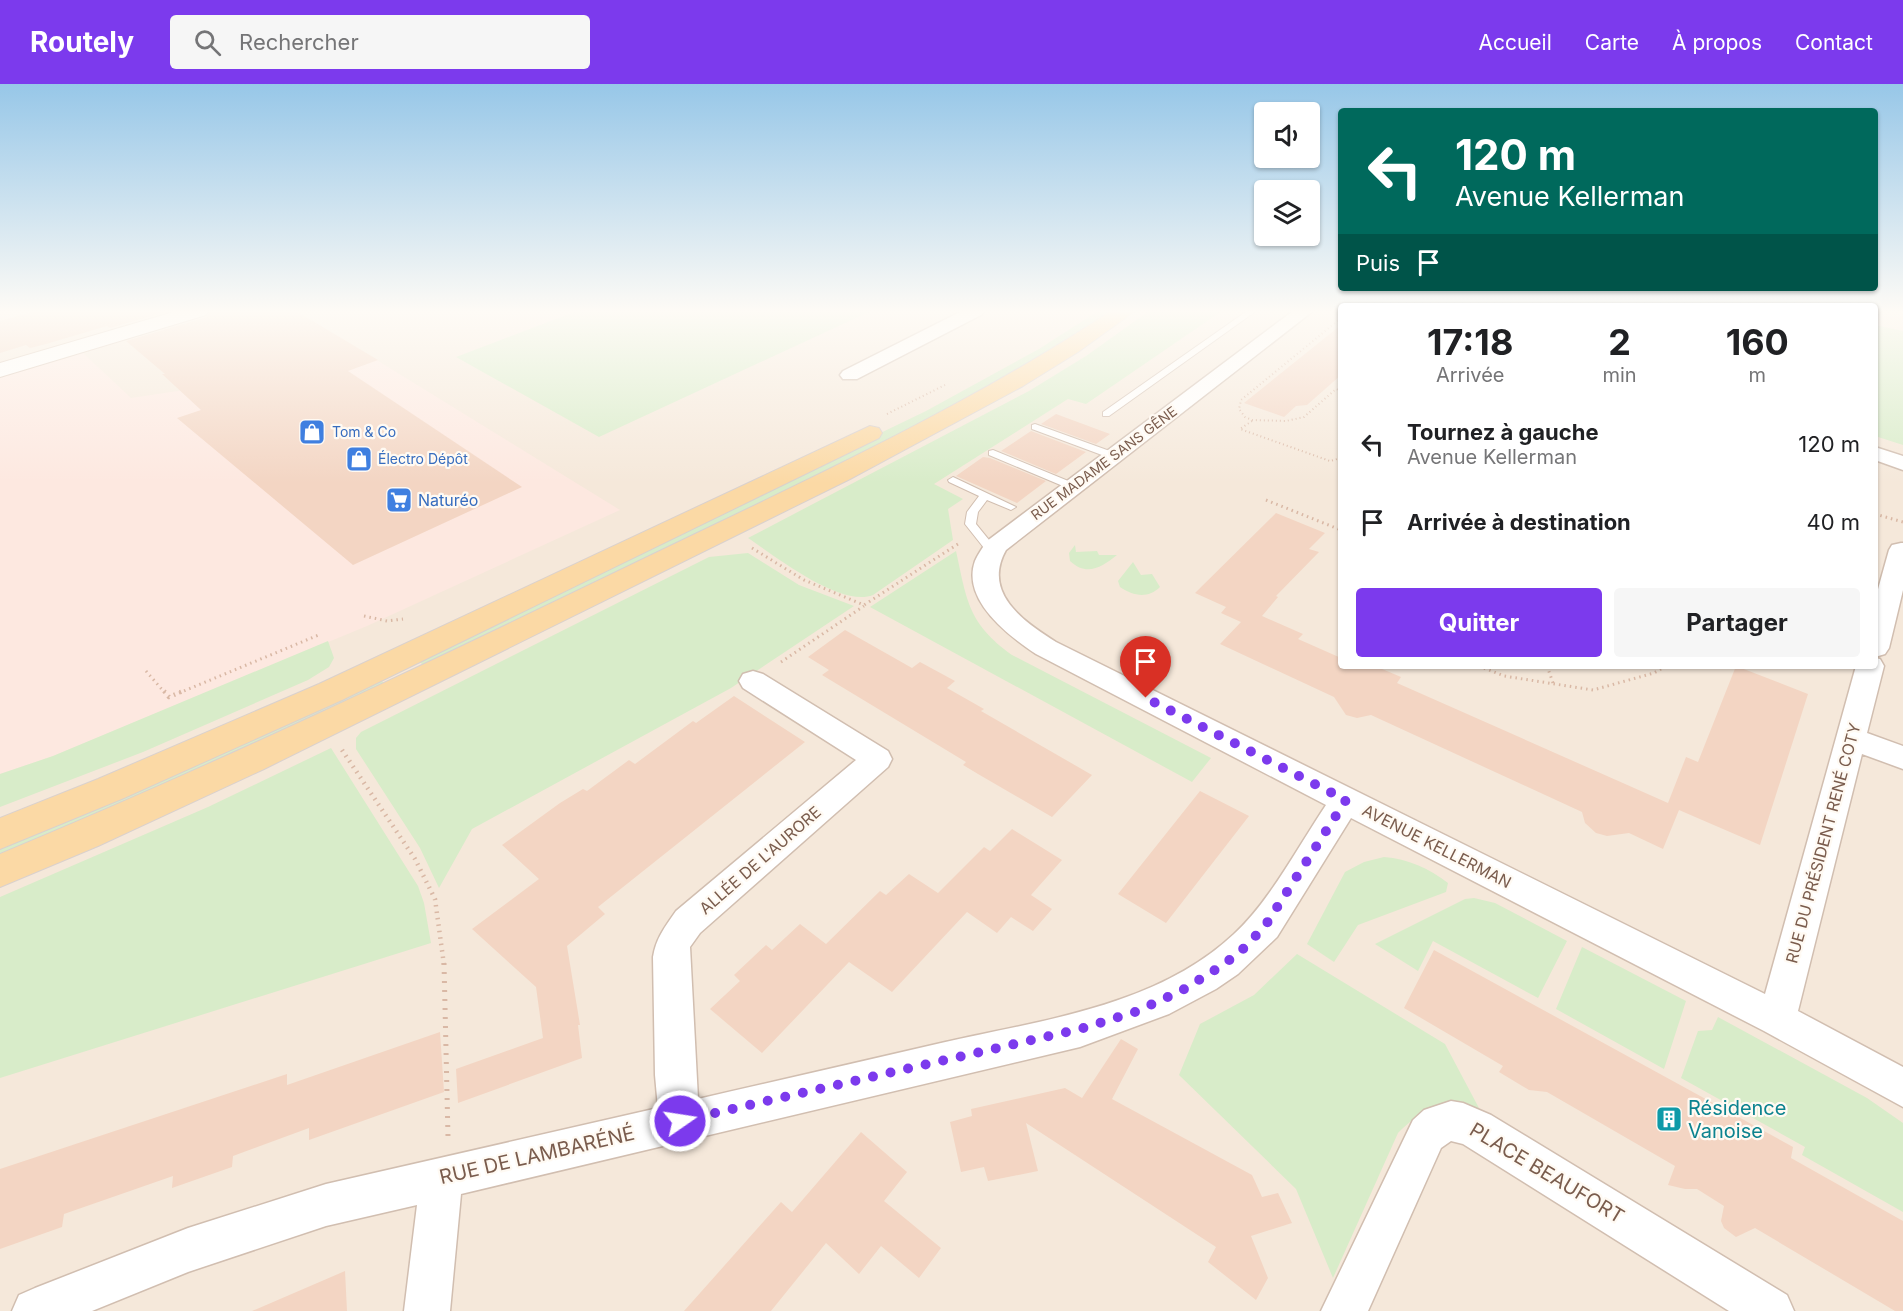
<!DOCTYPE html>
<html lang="fr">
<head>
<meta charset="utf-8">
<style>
  body { margin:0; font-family:Inter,sans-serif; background:#f6f6f6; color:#202124; height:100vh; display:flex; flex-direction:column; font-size:22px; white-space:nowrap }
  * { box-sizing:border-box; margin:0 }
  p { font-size:20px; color:#757577 }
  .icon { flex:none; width:33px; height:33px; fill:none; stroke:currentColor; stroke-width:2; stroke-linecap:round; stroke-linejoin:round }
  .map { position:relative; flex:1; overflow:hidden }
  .sheet { position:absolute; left:1338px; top:219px; width:540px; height:366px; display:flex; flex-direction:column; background:#fff; border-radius:6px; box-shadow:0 2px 4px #0004 }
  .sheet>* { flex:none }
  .banner { position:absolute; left:1338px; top:24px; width:540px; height:183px; border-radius:6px; box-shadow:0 2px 4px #0004; background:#00695c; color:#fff; overflow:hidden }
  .buttons { position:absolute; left:1254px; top:18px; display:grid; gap:12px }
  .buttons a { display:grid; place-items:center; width:66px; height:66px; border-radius:6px; background:#fff; box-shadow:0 2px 4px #0004; font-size:30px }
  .pin { position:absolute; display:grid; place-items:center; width:51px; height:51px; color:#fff; margin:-62px -26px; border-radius:50% 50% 50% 0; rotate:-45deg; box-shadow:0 0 6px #0007 }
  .pin .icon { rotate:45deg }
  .me { position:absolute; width:66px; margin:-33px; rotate:77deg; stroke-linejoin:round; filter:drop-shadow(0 0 4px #0008) }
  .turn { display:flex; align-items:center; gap:21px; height:126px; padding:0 18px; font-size:27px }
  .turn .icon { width:78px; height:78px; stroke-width:2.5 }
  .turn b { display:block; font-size:42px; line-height:51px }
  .then { display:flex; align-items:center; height:57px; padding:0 18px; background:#0003; gap:12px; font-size:22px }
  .eta { display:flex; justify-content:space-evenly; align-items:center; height:102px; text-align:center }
  .eta b { font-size:36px; font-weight:700; line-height:42px }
  .cta { display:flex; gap:12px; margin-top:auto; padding:12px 18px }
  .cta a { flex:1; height:69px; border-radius:6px; background:#7c3aed; color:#fff; font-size:24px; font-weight:700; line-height:69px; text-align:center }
  .cta a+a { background:#f6f6f6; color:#202124 }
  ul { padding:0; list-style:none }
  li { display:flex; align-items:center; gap:18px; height:78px; padding:0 18px }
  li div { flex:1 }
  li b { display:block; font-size:22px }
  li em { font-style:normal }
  header { display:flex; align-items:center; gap:36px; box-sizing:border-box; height:84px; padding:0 30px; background:#7c3aed; color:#fff }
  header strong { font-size:28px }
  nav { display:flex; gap:33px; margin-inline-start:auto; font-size:21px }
  .search { width:420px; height:54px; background:#f6f6f6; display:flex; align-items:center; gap:15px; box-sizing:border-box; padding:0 21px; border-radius:6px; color:#757577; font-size:22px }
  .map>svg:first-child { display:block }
</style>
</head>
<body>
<header>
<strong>Routely</strong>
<div class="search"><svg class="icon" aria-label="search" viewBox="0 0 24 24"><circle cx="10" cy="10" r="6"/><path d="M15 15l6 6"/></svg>Rechercher</div>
<nav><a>Accueil</a><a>Carte</a><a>À propos</a><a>Contact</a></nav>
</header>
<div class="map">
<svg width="1903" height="1227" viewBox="0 0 1903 1227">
  <rect width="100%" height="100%" fill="#fdf6ec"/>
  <path fill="#f5e8da" d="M0,227h1341v355h534v-355h28v1000h-1903z"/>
  <path fill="#fde8e0" d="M354,262l266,164 -253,116 -314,130 -53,18v-398l82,-24 49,46 133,-20z"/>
  <path fill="#d8ecc9" d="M577,227h294l-272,126 -143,-80z
    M1098,227h19l-34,24 -80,49 -574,286 -14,-12 511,-247 113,-62z
    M1149,227h73l-136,93 -18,-5 -134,85 29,15 -15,10 5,31 -80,55c-32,13 -98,-39 -125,-57l281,-147 57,-35z
    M1875,241l28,6v114l-28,-9z
    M1075,461l1,7 21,-1 2,4h18c-15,12 -30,22 -47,6l-1,-8z
    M956,467c11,50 12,72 56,104l199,103 -19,24 -322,-175z
    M748,469l51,32 55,21 -123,82 -259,141 -33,59 -19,-40 -64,-99v-11l5,-6 348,-175z
    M1133,478l8,13 11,-1 8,13c-12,12 -27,9 -40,0l-2,-6z
    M328,557l6,17 -5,9 -21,13 -165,72 -143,55v-33l53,-18z
    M379,593l9,12 -388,172v-18z
    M331,664l87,138 6,17 7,40 -431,135v-181l208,-90z
    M1384,773c24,2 45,11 64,26l-2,9 -88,33 -24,37 -27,-18 38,-72 19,-10z
    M1474,814l21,5 72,38 -29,57 -105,-57 -15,30 -43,-27 90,-45z
    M1582,863l104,54 -22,68 -108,-60z
    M1297,870l148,90 35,66c-41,-5 -51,-7 -82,23l-65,145 -37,-89 -117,-114 21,-51 54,-29z
    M1718,933l149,81 36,25v89l-101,-57 3,-8 -124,-69 17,-47 14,-1z"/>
  <path fill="#f3d5c3" d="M36,227h133l-59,17 -3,-2 -61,18 -16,4 -4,-3 -26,8v-32z
    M211,227h85l82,49 -30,11 174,116 -169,78 -176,-147 24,-8 -39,-36h3l-39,-33 81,-24z
    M1341,241v50l-34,30 -11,1 -12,11 -40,-14z
    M1056,330l54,20 -14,10 -55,-20z
    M1031,347l55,21 -30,22 -55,-23z
    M983,373l7,1 56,23 -29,22 -61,-27z
    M1276,429l49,20 -16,16 10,3 -43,44 2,1 -16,19 41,18 -5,5 43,19v8h34l26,11 -4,6 271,120 18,-46 12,5 38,-96 72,28 -48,151 -81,-35 -16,39 -34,-16 -22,3 -11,-3 -11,-10 -3,-11 -211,-97 -14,3 -11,-3 -12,-18 -114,-53 21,-22 -20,-9 5,-6 -31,-14z
    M845,546l67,38 8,-6 35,19 -8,7 37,21 -3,2 111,64 -40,42 -74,-43 -15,-9 3,-3 -144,-87 7,-5 -21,-13z
    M734,612l71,46 -207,165 7,7 -38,32 13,79h-2l4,33 -124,45 -2,-34 87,-31 -7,-51 -64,-58 67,-50 -37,-34 58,-42 23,-14 4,2 42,-31 6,4 58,-43 3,2z
    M1200,707l49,25 -83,107 -48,-29z
    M1012,745l50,31 -31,35 21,14 -19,22 -22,-14 -14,16 -30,-21 -75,80 -43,-30 -87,91 -52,-44 30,-28 -6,-6 17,-16 15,-14 6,5 28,-26 26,20 54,-53 6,4 23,-21 29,19 46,-46 6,4z
    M1434,866l359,197 -2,11 112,63v90h-8l-140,-83 -19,9 -12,-9 -3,-7 3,-15 -27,-17h-12l-17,-4 7,-19 -128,-74 -18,-2 -30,-18 4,-6 -99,-58z
    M440,948l4,60 -135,48v-12l-76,28 -1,11 -60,21 1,-12 -109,38 -2,13 -62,22v-80l287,-95v11z
    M1121,955l17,10 -26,50 140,76 10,22 16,-4 14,30 -41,13 17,42 -12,22 -48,-38 8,-15 -190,-124 12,48 -50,10 -4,-14 -23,5 -11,-50 22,-6 -1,-7 94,-21 17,10z
    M861,1048l46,40 -23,29 57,47 -22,30 -38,-32 -22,28 -33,-31 -55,68h-87l97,-109 11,10z
    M345,1187l2,40h-95z"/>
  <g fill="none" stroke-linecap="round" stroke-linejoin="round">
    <defs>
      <path id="lane" d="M1247,227h9l-147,105h-6v-4z
        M1035,340l83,30 1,2 -5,3 -4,-1 -78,-29v-4z
        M993,366l85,35 1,2 -5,3 -4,-1 -81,-34v-4z
        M953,393l63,30 -5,3 -24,-10 -9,12 -2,12 22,27 -2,2h-8l-23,-29 2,-12 12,-16 -30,-14 -1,-2z"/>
      <path id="street" d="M962,227h22l-3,4 -124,64h-14l-3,-4 3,-4z
        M1293,227h20l-307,239c-24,43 17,71 50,92l709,352 91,-328h19v-8l5,1 4,7 -17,67 36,13v23l-41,-15 -64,257 105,56v40l-139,-76 -413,-213 -74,119 -39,37 -22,15 -47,25 -89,33 -619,147 -11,117h-46l13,-106 -91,21 -138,46 -96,39h-80l7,-16 16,-7 153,-60 138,-44 332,-76 -3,-33 -2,-118c3,-19 12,-30 23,-46l180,-151 -113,-72 -4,-7 4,-7 10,-3 10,3 125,77 4,8 -4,8 -188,166 -10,14 8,152c81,-19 162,-37 243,-56 100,-23 215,-36 293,-109 36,-33 65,-89 92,-129l-290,-151c-27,-18 -75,-54 -61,-93 3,-7 8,-14 12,-20z
        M1875,363l28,9v14l-28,-10z
        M1901,459h2v47l-14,58 -4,6 -10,3v-57l14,-50 3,-5z
        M1451,1017l12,2 28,12 296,180 7,16h-65l-266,-167 -12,-3 -10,7 -73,163h-47l92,-191 11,-10z"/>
      <path id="secondary" d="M177,227h32l-3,4 -206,62v-14z"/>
      <path id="primary" d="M1111,227h24l-57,41 -55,34 -173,93 -586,290 -166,77 -98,41v-33c217,-90 428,-191 639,-293 161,-78 323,-151 472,-250z
        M870,342l9,2 3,5 -3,5 -537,262 -218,98 -124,51v-31l98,-39 221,-95z"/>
    </defs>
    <use href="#lane" stroke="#d1beb0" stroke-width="2"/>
    <use href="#street" stroke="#d1beb0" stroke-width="3"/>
    <use href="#secondary" stroke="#d6c0b0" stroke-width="2"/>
    <use href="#primary" stroke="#dad1cd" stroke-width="2"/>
    <path stroke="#d9b8a5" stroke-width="2" stroke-dasharray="1 3" stroke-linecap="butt" d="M1341,234l-100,82 -2,9 6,8 7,3 34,1 18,-4 32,-28 5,2
      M887,330l58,-29
      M1252,337l-12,8 90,32 11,-3"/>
    <path stroke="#d9b8a5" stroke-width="3" stroke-dasharray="1.5 4" stroke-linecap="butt" d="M1266,416l75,30
      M1875,430l28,8
      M752,464l52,32 60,25 94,-61
      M364,532l23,5 16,-2
      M781,578l83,-56
      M1479,582l25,10 89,14 61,-17 12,-7
      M1547,582l6,17
      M146,587l19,22
      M179,609l142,-59"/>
    <path stroke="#d9b8a5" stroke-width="4.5" stroke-dasharray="1.5 5" stroke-linecap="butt" d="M164,607l5,6 14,-6
      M342,666l73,109 20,40 9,66"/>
    <path stroke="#d9b8a5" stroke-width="5" stroke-dasharray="2 7" stroke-linecap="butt" d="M444,879l4,174"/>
    <use href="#lane" fill="#fff" fill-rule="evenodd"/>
    <use href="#street" fill="#fff" fill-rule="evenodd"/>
    <use href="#secondary" fill="#fff" fill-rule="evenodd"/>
    <use href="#primary" fill="#fbd9a5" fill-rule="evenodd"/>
  </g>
  <linearGradient id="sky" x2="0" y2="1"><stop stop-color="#97c7e8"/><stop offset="0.57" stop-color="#fefbf6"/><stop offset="1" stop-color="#fefbf6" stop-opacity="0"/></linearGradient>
  <rect width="1903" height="399" fill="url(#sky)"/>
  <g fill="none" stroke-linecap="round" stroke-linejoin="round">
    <path stroke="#7c3aed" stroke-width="10" stroke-dasharray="0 18" d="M680,1037l400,-92 55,-17 46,-21 42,-26 18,-14 24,-25 81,-126 -200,-102"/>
  </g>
  <defs>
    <symbol id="shop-square" viewBox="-11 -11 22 22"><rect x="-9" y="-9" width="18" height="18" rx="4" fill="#3f7fe0" stroke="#fffaf3"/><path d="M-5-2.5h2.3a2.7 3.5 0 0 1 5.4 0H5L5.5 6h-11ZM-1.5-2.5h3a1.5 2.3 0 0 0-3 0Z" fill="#fff"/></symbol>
    <symbol id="supermarket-square" viewBox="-11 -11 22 22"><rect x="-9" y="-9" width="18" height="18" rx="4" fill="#3f7fe0" stroke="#fffaf3"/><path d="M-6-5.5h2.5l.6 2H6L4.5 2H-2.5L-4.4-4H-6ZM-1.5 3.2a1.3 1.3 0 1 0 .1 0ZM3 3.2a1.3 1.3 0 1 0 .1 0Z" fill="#fff"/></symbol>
    <symbol id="building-square" viewBox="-11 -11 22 22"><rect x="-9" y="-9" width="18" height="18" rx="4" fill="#0f9aa8" stroke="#fffaf3"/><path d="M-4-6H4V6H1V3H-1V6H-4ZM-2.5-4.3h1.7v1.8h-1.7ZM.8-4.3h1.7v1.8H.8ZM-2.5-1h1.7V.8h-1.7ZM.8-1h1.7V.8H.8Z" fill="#fff"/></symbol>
  </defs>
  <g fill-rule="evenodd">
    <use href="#shop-square" x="297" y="333" width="30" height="30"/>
    <use href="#shop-square" x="344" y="360" width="30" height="30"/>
    <use href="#supermarket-square" x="384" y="401" width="30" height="30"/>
    <use href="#building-square" x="1654" y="1020" width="30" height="30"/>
  </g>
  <g text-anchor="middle" stroke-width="4.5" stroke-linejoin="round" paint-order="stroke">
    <g font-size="14" fill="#366cbe" stroke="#fffaf3" text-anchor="start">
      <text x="332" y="353">Tom &amp; Co</text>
      <text x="378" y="380">Électro Dépôt</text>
    </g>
    <g font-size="14" fill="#7a5c4d" stroke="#fffaf3">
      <text transform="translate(1104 379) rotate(-37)" y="5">RUE MADAME SANS GÊNE</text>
    </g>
    <g font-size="16" fill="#366cbe" stroke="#fffaf3" text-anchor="start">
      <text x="418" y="422">Naturéo</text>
    </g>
    <g font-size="16" fill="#7a5c4d" stroke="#fffaf3">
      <text transform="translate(1823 759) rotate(-75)" y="6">RUE DU PRÉSIDENT RENÉ COTY</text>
      <text transform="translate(1437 762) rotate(27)" y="6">AVENUE KELLERMAN</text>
      <text transform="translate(760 776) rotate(-41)" y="6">ALLÉE DE L'AURORE</text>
    </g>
    <g font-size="20" fill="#0d838f" stroke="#fffaf3" text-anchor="start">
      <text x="1688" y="1031">Résidence<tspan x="1688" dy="23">Vanoise</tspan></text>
    </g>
    <g font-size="20" fill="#7a5c4d" stroke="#fffaf3">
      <text transform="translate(537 1071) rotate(-13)" y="7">RUE DE LAMBARÉNÉ</text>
      <text transform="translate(1547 1089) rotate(31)" y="7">PLACE BEAUFORT</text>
    </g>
  </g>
</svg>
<div class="buttons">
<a><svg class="icon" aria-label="sound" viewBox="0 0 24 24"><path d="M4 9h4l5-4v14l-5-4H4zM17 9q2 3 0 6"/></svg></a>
<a><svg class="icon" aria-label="layers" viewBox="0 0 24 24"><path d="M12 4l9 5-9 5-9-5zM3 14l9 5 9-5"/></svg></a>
</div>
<div class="pin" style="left:1146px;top:614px;background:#d93025"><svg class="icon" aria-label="arrive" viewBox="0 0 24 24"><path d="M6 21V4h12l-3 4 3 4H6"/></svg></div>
<svg class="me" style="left:680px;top:1037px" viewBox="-20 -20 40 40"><circle r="17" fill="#7c3aed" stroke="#fff" stroke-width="3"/><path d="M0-11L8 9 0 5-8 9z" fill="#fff"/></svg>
<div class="banner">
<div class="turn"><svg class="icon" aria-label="left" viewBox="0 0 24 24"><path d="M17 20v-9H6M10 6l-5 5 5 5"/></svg><div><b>120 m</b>Avenue Kellerman</div></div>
<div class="then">Puis<svg class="icon" aria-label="arrive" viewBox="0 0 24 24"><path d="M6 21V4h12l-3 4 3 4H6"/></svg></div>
</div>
<section class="sheet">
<div class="eta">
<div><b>17:18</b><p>Arrivée</p></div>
<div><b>2</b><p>min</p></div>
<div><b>160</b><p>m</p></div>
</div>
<ul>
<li><svg class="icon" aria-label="left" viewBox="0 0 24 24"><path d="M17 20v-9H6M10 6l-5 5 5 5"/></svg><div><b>Tournez à gauche</b><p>Avenue Kellerman</p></div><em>120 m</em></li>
<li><svg class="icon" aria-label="arrive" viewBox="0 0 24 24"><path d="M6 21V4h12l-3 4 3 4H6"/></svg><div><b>Arrivée à destination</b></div><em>40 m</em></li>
</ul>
<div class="cta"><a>Quitter</a><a>Partager</a></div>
</section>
</div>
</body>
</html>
